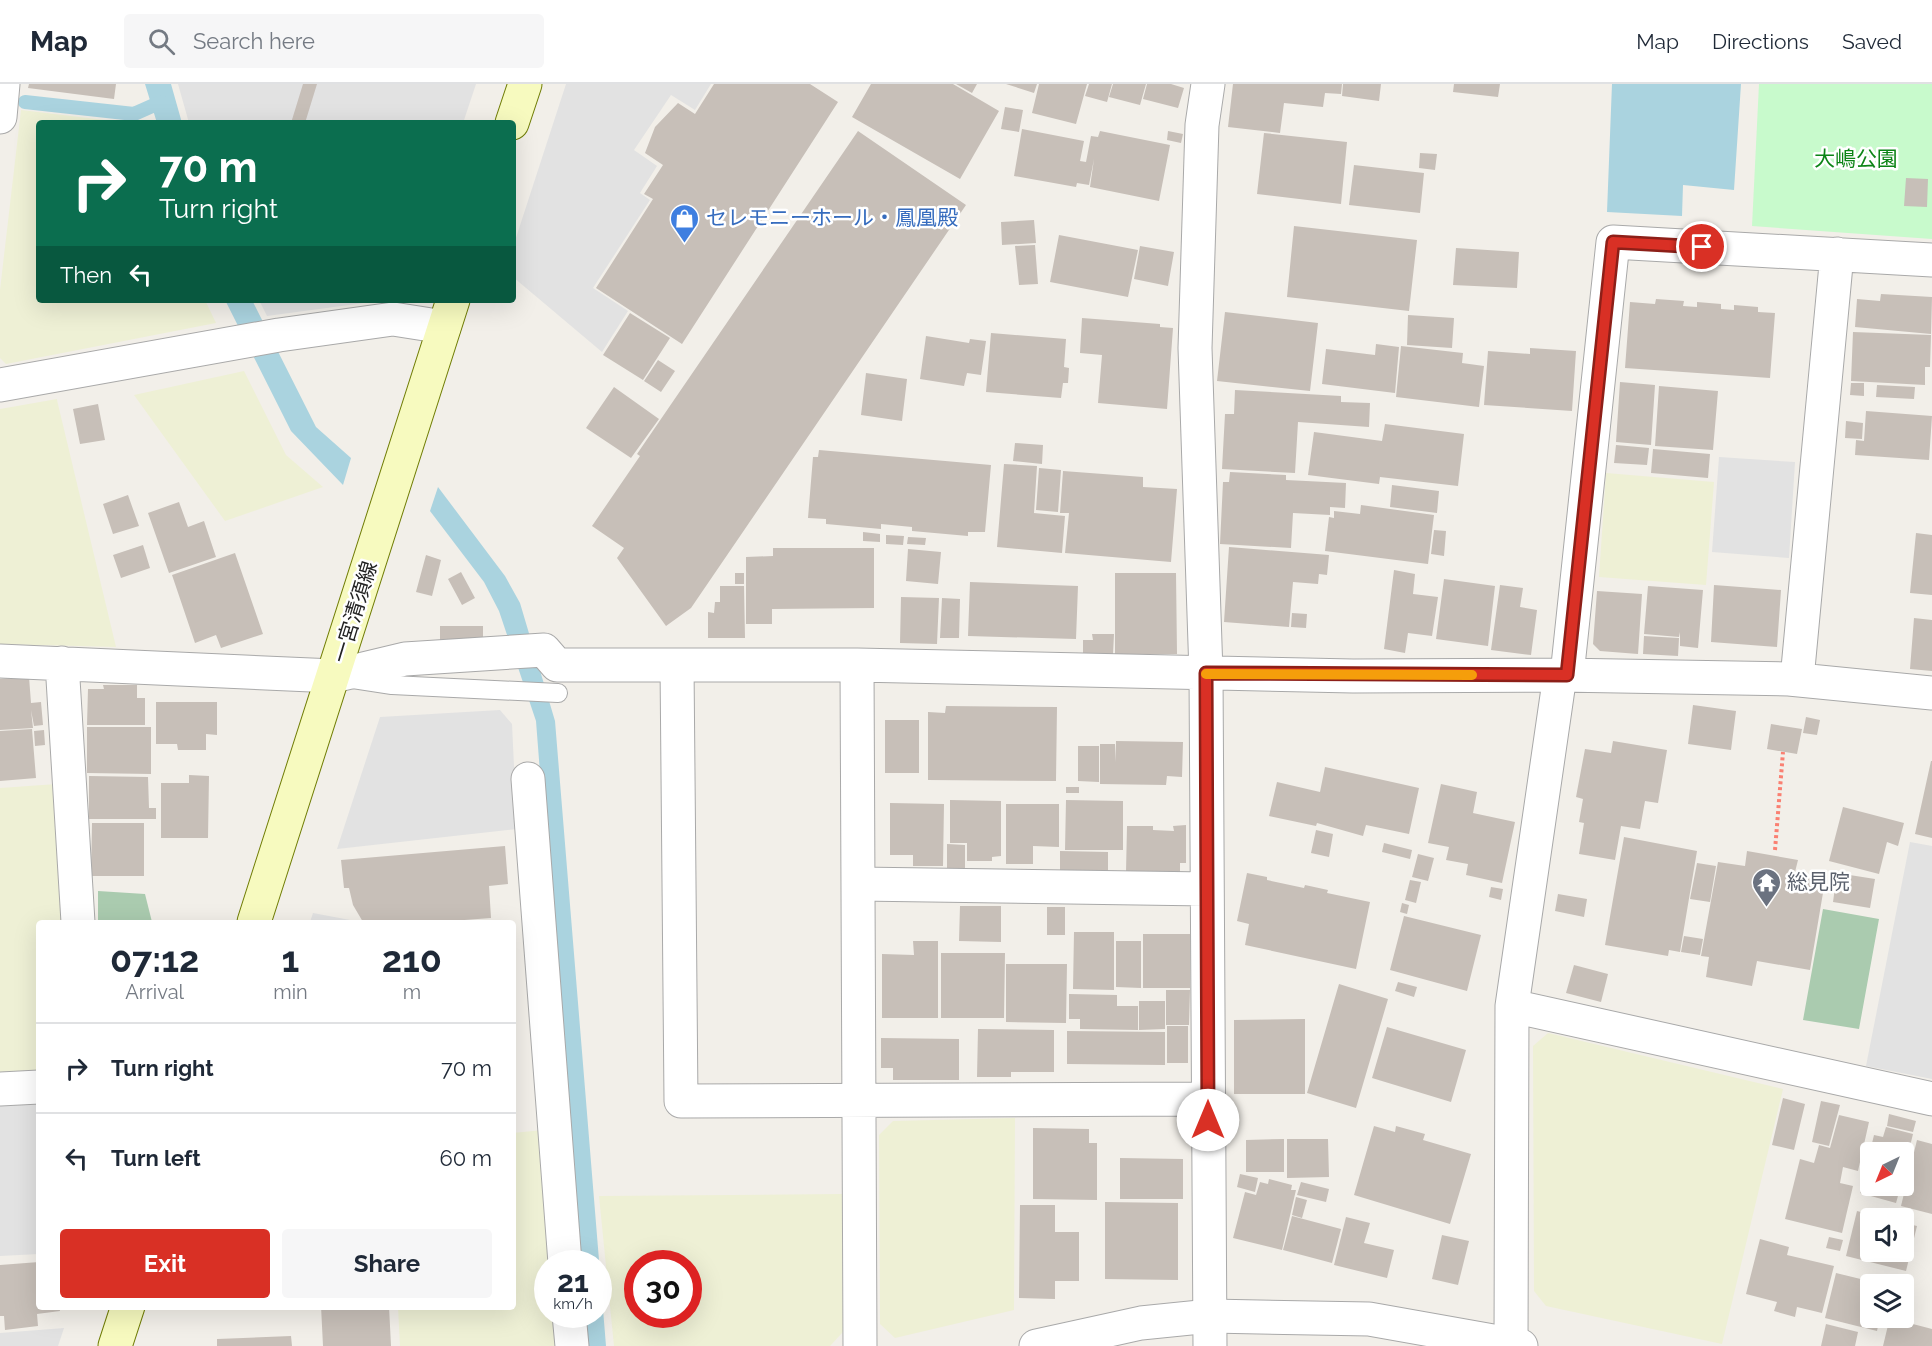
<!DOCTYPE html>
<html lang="en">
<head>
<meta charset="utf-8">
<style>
  body { margin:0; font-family:Raleway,"Noto Sans JP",sans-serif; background:#f6f6f7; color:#1f2937; height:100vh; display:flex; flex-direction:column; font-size:22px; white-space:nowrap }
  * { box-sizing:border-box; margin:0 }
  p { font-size:20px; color:#747a83 }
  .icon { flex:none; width:33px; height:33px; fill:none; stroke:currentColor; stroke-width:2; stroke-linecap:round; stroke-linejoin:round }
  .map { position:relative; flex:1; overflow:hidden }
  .sheet { position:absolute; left:36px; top:836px; width:480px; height:390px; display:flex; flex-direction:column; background:#fff; border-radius:6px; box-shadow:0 6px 24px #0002 }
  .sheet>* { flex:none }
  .guide { position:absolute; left:36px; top:36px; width:480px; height:183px; border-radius:6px; box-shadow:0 6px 24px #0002; background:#0b6e4f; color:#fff; overflow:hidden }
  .needle { width:39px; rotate:223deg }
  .controls { position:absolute; left:1860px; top:1058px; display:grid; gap:12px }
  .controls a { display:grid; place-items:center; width:54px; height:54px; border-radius:6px; background:#fff; box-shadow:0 6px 24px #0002; font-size:30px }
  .speed { position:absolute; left:534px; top:1166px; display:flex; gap:12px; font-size:30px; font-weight:700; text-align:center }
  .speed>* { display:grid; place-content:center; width:78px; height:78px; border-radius:50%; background:#fff; box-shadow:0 6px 24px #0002; line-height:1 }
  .speed small { font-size:15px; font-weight:400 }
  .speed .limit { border:9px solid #d22; background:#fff; color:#111 }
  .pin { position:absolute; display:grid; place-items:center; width:51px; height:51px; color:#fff; margin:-26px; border:3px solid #fff; border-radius:50%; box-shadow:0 2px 6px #0007 }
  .me { position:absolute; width:66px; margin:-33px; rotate:0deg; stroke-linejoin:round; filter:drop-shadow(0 0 4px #0008) }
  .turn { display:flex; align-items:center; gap:21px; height:126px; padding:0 24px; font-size:27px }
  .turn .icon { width:78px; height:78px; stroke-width:2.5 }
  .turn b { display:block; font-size:42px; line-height:51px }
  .then { display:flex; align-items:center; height:57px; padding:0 24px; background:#0003; gap:12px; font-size:22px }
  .eta { display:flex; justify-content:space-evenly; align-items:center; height:102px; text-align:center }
  .eta b { font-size:36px; font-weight:700; line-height:42px }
  .primary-button { display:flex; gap:12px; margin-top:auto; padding:12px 24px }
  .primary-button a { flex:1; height:69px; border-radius:6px; background:#d93025; color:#fff; font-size:24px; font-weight:700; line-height:69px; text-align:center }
  .primary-button a+a { background:#f6f6f7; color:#1f2937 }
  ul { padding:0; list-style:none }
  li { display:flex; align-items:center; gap:18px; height:90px; padding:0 24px; border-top:2px solid #e0e1e3 }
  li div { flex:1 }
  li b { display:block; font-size:22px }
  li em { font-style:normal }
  header { display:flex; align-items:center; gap:36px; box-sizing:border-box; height:84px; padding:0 30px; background:#fff; border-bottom:2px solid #e0e1e3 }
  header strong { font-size:28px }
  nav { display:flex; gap:33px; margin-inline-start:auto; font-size:21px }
  .search { width:420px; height:54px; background:#f6f6f7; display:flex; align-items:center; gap:15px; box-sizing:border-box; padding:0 21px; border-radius:6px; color:#747a83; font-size:22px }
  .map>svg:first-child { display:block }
</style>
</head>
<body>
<header>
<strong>Map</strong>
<div class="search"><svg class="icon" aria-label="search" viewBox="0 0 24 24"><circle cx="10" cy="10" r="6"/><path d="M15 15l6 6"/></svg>Search here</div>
<nav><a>Map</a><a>Directions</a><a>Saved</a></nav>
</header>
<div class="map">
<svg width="1932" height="1262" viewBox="0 0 1932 1262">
  <rect width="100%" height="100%" fill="#f2efe9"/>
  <path fill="#eef0d5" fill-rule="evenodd" d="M21,26l109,13h-91v177h166l11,23 -210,41 -6,-6v-68z
    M244,287l42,84 37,32 -98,34 -91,-126z
    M57,315v1l59,247 -116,-3v-235z
    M1606,389l108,9 -8,103 -107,-8z
    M57,700l5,138h-23v148l-39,2v-284z
    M1548,949l235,56 -61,255 -176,-38 -12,-15 -1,-245z
    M1015,1034l-1,192 -119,28 -15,-14 -1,-189 14,-14z
    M543,1046l9,133h-4v51h7l3,32h-158l-2,-39 115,-1v-173z
    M842,1110l1,138 -13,14h-216l-15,-150zM638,1179h50v51h-50z"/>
  <path fill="#aacbaf" d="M98,807l47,3 7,28h-54z
    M1823,825l56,10 -20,110 -56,-9z"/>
  <path fill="#c8facc" d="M1759,0h173v155l-180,-13z"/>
  <path fill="#e2e2e2" d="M178,0h298l-13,39h-274z
    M566,0h145l-16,26 -24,-15 -37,55 23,16 -17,27 10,7 -57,88 35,23 -26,41 -89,-75v-30z
    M259,216h127l-119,16z
    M1719,373l76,5 -6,96 -77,-6z
    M500,626l12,14 5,105 -180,20 43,-132z
    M1910,758l22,4v233l-66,-13z
    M313,829l37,7 4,2h-44z
    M39,1020v150l-39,2v-150z
    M64,1244l-6,18h-58v-13z"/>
  <path fill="#aad3df" d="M145,0h26l11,39h-25z
    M1612,0h129l-7,106 -51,-5 -1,31 -75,-4z
    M225,216h27l64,127 35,31 -8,27 -52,-54z
    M438,403l67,89 15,27 35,118 51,625h-22l-2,-32h16v-51h-20l-42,-542 -37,-110 -15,-29 -54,-71z"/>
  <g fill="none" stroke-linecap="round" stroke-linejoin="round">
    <path stroke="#aad3df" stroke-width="14" d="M25,18l109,12 27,-12"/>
  </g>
  <path fill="#c7bfb8" d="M29,0h87l-2,15 -86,-11z
    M303,0h14l-12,39h-14z
    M714,0h96l28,18 -156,242 -86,-56 57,-89 -9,-5 19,-29 -18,-12 10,-26 23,-24 17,11z
    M871,0h82l46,27 -39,68 -108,-62z
    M956,0h21l-5,9z
    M1006,0h31l-3,9z
    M1039,0h48l-11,40 -44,-11z
    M1089,0h23l-5,18 -22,-6z
    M1113,0h33l-6,21 -31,-8z
    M1147,0h24l13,4 -6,20 -35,-9z
    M1233,0h109l-1,10 -16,-1 -2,14 -39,-4 -4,30 -52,-6z
    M1343,0h38l-2,17 -37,-5z
    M1454,0h46l-2,13 -45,-5z
    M1005,23l18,3 -4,22 -18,-3z
    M1022,45l62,12 -4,20 6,1 5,-26 7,1 2,-6 70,14 -11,56 -69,-14 4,-28 -5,26 -12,-2 -1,4 -62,-11z
    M858,47l108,74 -275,403 -25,18 -49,-68 7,-10 -32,-22 48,-70 -3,-2z
    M1168,47l15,3 -2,9 -14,-3z
    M1264,49l83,9 -6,62 -84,-10z
    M1420,69l17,1 -2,16 -16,-2z
    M1354,81l70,8 -4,40 -71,-8z
    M1906,94l22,1 -1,28 -23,-1z
    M1034,136l2,23 -34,2 -1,-23z
    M1294,142l123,14 -8,71 -122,-14z
    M1059,151l79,15 -10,47 -78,-15z
    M1035,161l3,39 -19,1 -4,-39z
    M1140,162l34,6 -6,34 -34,-7z
    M1456,164l63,4 -2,36 -64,-3z
    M1881,210l51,3 -1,37 -76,-7 2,-28 23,2z
    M1656,215l28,2 -1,5 14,1v-5l24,2v5l13,1v-5l24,2v5l17,1 -5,65 -145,-10 5,-66 25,2z
    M1225,228l93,11 -8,68 -93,-10z
    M630,229l40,25 -27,42 -40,-25z
    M1408,231l46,3 -2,30 -45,-3z
    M1082,234l78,6v3l13,1 -6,81 -69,-6 4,-48 -22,-2z
    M1853,248l78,3 -1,32h-5v18l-74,-4z
    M991,249l75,6 -2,28 5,1 -1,15h-5l-2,15 -75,-6z
    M926,252l43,7 1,-4 16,2 -5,34 -14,-2 -3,13 -44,-7z
    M1376,260l23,3 -4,46 -73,-9 4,-35 49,6z
    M1401,262l62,7 -1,10 22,3 -5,41 -83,-10z
    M1530,264l46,3 -4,60 -88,-6 4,-54 42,3z
    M658,276l17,11 -14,21 -17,-11z
    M866,289l41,6 -5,42 -41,-6z
    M1620,298l35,3 -4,60 -35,-3z
    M1851,299h13v13l-14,-1z
    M1877,301l38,2 -1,12 -38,-2z
    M1659,302l59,5 -5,59 -58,-4z
    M614,303l45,32 -28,39 -45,-30z
    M1235,306l106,6v6l29,1 -1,24 -71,-5 -3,51 -73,-4 3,-55h9z
    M98,320l7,36 -25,4 -7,-35z
    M1866,327l66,5 -3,44 -74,-5 1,-15 8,1z
    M1846,337l17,2 -1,16 -17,-1z
    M1385,340l79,10 -6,52 -78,-9 -1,7 -71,-9 6,-43 68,9z
    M1015,359l28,2 -1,19 -29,-3z
    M1616,361l33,3 -2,17 -33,-2z
    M1653,365l57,5 -2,24 -57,-5z
    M819,366l172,15 -6,67h-17v4l-56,-5v-4l-31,-3v5l-55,-5v-5l-18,-1 5,-61h5z
    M1004,380l33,2 -3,47 31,3 -3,37 -65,-6z
    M1039,384l22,2 -3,42 -22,-2z
    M1063,387l80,6v10l34,2 -6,73 -106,-9 4,-40h-9z
    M1230,388l56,3v5l60,3 -1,25 -15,-1v8l-37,-2 -2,35 -71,-4 3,-62h6z
    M1392,401l47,6 -2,22 -47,-6z
    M128,411l11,31 -26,8 -10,-30z
    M179,418l9,25 16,-6 12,36 -47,16 -21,-60z
    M1361,421l73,10 -6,49 -103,-13 4,-34 5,1v-7l26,3z
    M1434,446l12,1 -2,25 -13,-2z
    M863,448l17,2v8l-17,-1z
    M1916,449l16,2v60l-22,-2z
    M886,451l18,1 -1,9 -17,-1z
    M908,453l18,1 -1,7 -18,-1z
    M143,461l7,23 -29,10 -8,-23z
    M1229,463l100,8 -2,20 -8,-1 -1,10 -25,-2 -4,45 -65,-5z
    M773,464h101v60l-102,1v15h-26v-67l27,-1z
    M908,465l33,3 -3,32 -32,-3z
    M235,469l28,81 -42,14 -5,-13 -21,8 -23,-68z
    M426,471l15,5 -9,36 -16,-4z
    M1394,486l21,4 -2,20 25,3 -6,39 -24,-3 -3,20 -21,-4z
    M461,488l14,26 -13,7 -14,-26z
    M735,489h9v11h-9z
    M1115,489h61l1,81h-62z
    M1444,495l51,7 -7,60 -52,-7z
    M970,498l108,4 -2,53 -108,-3z
    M1500,501l23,3 -3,19 17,3 -6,45 -40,-5z
    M1714,501l67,5 -4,57 -66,-5z
    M720,502h24l1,52h-37v-26l6,1 1,-11h5z
    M1648,502l55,4 -5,58 -18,-2v-14l-1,5 -35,-3z
    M1597,507l45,3 -4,60 -38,-3 -7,-7z
    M901,513l38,1 -2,46 -37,-1z
    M942,514l18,1 -1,39h-19z
    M1292,529l15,1 -1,14 -15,-1z
    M1914,534l18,2v51l-22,-2z
    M440,542h43v15l-43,1z
    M1092,550h22l-1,20h-30v-14h10z
    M1644,552l35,2 -1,18 -35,-2z
    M29,593l2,26 10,-1 2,23 -9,1 -3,-16 2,18 -33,2v-51z
    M103,601h34v13h8v27h-58l1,-36h16z
    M156,618h61v33l-11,-1v16h-28l-1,-6h-21z
    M1693,621l43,6 -5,39 -43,-6z
    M946,622l111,1 -1,74 -128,-1v-68l17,1z
    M1806,633l14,3 -3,15 -14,-2z
    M885,636h34v53h-34z
    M1771,640l31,5 -5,25 -30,-5z
    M87,643h64v47l-64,-1z
    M32,645l4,49 -36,3v-50z
    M44,646l1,15 -10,1 -1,-15z
    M1116,657l67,1 -1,35 -15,-1 -1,9 -66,-1v-40h15l1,18z
    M1613,657l54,9 -9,53 -13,-2 -5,28 -19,-3 -6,34 -36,-6 5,-31 -5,-1 4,-23 -7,-2 9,-48 26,4z
    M1078,662h21v36l-21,-1z
    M1931,677h1v77l-17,-4z
    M1325,683l94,21 -10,46 -43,-9 -3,11 -46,-13 -1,3 -47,-10 8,-34 43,10z
    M189,691l20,1 -1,62h-47v-55h28z
    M89,692l59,1 1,31h7v11h-67z
    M1441,700l36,8 -4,21 42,9 -13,61 -36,-8 2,-11 -22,-4 3,-13 -21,-4z
    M1066,703h13v6h-13z
    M950,716l51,1v55l-9,1v4h-25v-18h-17z
    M1066,716l57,1v49h-58z
    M890,719l54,1 -1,62h-30v-11h-23z
    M1006,720h53v43l-26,-1v18h-27z
    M1843,723l61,16 -6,23 -11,-4 -8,32 -50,-13z
    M92,739h52v53h-53z
    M1186,741v38h-6v9h-54l1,-46h26v4l21,1 -1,-5z
    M1316,746l17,4 -4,23 -18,-4z
    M1624,753l73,14 -17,101 -11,-2 -1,6 -63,-11z
    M1384,759l28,7 -2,9 -28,-7z
    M947,760l18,1v27l-18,-1z
    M505,762l3,38 -19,2 2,32 -53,4h-75l-10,-17 -4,-17h-5l-3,-28z
    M1060,767l48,1v24h-48z
    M1747,767l51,9 -4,16 31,5 -15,89 -53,-9 -5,25 -46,-9 3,-20 -8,-1 17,-94 27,4z
    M1418,770l16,4 -6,23 -16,-4z
    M1697,779l19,3 -6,36 -20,-3z
    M1247,789l20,4v3l37,8 1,-3 23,5 -1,3 43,9 -14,67 -111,-24 4,-21 -12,-3z
    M1837,789l38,6 -5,29 -37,-6z
    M1410,796l11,2 -5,21 -11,-3z
    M1491,803l12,2 -2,11 -12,-3z
    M1558,810l29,5 -3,18 -29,-6z
    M1402,819l7,2 -2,9 -7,-2z
    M960,822h41v36l-42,-1z
    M1047,823h18v28h-18z
    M1404,832l77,19 -14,56 -77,-21z
    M1074,848h40v58l-41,-1z
    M1143,850h47v54h-47z
    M1684,852l19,3 -3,16 -19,-3z
    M913,857h25v77h-56v-64l32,1z
    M1116,857h25v47l-25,-1z
    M941,869h64l-1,65h-63z
    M1006,880h61l-1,59 -60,-1z
    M1574,881l34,9 -7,28 -35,-9z
    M1398,898l19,5 -3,10 -19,-6z
    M1339,900l49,15 -32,109 -49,-15z
    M1166,906h24l-1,35h-23z
    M1069,910l48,1v11h21v24l-58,-1v-10h-11z
    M1139,917h26v28l-26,1z
    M1305,935v75h-71v-74z
    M1167,942h21v37h-21z
    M1387,943l79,23 -15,52 -79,-24z
    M978,945l76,1v42h-43v5h-34z
    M1067,947l98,1v33l-98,-1z
    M881,954l78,1v41h-66v-12h-12z
    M1783,1014l22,6 -11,46 -22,-5z
    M1821,1017l19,4 -11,41 -17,-4z
    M1889,1030l27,7 -3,11 -26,-6z
    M1839,1031l30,7 -11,49 -15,-4 -3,16 13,3 -11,47 -57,-14 15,-60 14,4 5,-18 11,3z
    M1374,1042l21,6 1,-6 29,8 -2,6 48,14 -21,70 -96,-29z
    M1886,1043l27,7 -9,36v-18h-34v33h31l-5,18 -36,-10 14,-58 9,2z
    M1033,1044l56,1v14h8v57l-64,-1z
    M1284,1055v33h-38v-32z
    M1287,1055h41l1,38 -42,1z
    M1917,1056l15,4v70l-31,-8z
    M1120,1074l63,1v40h-63z
    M1240,1090l18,4 -3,14 -18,-5z
    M1269,1095l23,6 -1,5h5l-14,60 -49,-12 12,-46 11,3 4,-13 8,2z
    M1301,1098l28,7 -3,13 -29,-7z
    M1296,1113l11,3 -5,18 -10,-3z
    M1105,1118l73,1v77l-73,-1z
    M1020,1121h35v27h24v49h-24v18l-36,-1z
    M1857,1127l24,6 -11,1v33h34v-28l13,3 -11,45 -60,-15z
    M1292,1132l49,13 -9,34 -49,-13z
    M1346,1133l24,6 -6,20 30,7 -7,28 -53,-13z
    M1442,1151l27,6 -11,44 -26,-6z
    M1829,1153l14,3 -3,11 -14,-3z
    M1760,1155l29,8 -2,8 47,11 -12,47 -25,-6 -2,10 -21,-6 3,-9 -31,-8z
    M39,1178v44h20l1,5 -23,3 1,12 -33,4 -1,-14h-4v-51z
    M1836,1189l41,10 -7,1v33h10l-3,14 -52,-13z
    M321,1222h68l2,40h-68z
    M1904,1228l8,2 -3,9 23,6v17h-49l7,-29h14z
    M1826,1240l32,8 -3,14h-34z
    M291,1252l1,10h-75v-7z"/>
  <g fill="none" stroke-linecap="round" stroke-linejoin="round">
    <defs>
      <path id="service" d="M353,595l39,6 166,8"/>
      <path id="minor" d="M1208,0l-6,41 -7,223 11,325 4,673
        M0,33l3,-33
        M0,301l279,-50 114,-16 51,8
        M0,577l334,15 71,-17 139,-9 13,15h300l496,11 207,-1 229,4 143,14
        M62,579l16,259
        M677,581l4,436 527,-2
        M857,581l3,681
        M1567,591l46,-433 319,18
        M1797,595l40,-425
        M528,695l37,484
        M858,800l349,5
        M1512,922l420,93
        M0,1005l39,-2
        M569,1230l3,32
        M1511,1262l1,-340 48,-331"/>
      <path id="tertiary" d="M1036,1262l105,-23 69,-7 159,3 152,27"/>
      <path id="secondary" d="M512,39l13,-39
        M254,838l199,-622
        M115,1262l13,-40"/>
    </defs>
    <use href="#service" stroke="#a9a9a9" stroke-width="20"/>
    <use href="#minor" stroke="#a9a9a9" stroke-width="35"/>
    <use href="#tertiary" stroke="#a9a9a9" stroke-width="35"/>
    <use href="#secondary" stroke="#707d05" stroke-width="35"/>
    <path stroke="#fa8072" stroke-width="4" stroke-dasharray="3 3" stroke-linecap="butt" d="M1775,766l8,-98"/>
    <use href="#service" stroke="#fff" stroke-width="18"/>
    <use href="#minor" stroke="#fff" stroke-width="33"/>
    <use href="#tertiary" stroke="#fff" stroke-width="33"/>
    <use href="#secondary" stroke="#f7fabf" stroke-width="33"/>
  </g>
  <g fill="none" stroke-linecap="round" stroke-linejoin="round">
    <defs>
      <path id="route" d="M1208,1036l-2,-447 361,2 46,-433 89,5"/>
    </defs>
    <use href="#route" stroke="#8d1f18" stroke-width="15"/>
    <use href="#route" stroke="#d93025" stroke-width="10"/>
    <path stroke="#f59e0b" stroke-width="10" d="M1206,590l266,1"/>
  </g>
  <defs>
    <symbol id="shop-pin" viewBox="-11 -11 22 30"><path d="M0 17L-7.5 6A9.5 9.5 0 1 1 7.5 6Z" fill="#3f7fe0" stroke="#fff"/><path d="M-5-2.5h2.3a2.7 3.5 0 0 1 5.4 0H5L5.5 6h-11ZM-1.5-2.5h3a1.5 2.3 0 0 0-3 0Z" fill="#fff"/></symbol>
    <symbol id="temple-pin" viewBox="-11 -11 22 30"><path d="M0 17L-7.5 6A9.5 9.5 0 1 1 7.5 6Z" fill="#6b7280" stroke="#fff"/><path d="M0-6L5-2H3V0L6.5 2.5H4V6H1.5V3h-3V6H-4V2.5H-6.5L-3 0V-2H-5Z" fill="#fff"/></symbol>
  </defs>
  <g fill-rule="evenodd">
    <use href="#shop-pin" x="668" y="118" width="33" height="45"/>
    <use href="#temple-pin" x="1750" y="782" width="33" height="45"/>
  </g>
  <g text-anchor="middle" stroke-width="5" stroke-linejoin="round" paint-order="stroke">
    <g font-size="21" fill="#0c8416" stroke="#fff">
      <text x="1856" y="82">大嶋公園</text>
    </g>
    <g font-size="21" fill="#366cbe" stroke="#fff" text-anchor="start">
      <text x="706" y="141">セレモニーホール・鳳凰殿</text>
    </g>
    <g font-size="21" fill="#222" stroke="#fff">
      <text transform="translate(355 528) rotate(-73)" y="7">一宮清須線</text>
    </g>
    <g font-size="21" fill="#5b616d" stroke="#fff" text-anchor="start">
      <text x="1787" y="805">総見院</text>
    </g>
  </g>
</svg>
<div class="controls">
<a><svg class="needle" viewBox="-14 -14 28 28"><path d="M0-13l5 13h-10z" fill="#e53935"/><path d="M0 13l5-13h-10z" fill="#747a83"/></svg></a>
<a><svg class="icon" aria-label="sound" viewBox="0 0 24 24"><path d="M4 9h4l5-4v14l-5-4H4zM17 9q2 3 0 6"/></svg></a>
<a><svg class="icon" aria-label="layers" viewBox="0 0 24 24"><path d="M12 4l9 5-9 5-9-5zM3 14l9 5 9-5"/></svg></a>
</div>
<div class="speed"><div>21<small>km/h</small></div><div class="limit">30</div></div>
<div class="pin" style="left:1702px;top:163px;background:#d93025"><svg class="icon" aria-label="arrive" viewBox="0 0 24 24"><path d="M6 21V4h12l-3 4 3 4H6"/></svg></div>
<svg class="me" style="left:1208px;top:1036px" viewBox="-20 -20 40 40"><circle r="19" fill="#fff"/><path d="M0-13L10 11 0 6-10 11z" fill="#d93025"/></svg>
<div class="guide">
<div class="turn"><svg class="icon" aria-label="right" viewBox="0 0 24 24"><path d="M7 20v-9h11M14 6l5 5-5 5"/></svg><div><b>70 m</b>Turn right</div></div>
<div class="then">Then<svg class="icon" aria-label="left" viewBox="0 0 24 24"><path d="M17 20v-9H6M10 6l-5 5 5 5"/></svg></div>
</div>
<section class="sheet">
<div class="eta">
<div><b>07:12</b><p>Arrival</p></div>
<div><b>1</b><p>min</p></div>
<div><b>210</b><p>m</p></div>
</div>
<ul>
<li><svg class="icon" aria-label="right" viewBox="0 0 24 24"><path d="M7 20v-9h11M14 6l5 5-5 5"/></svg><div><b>Turn right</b></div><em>70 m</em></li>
<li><svg class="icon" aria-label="left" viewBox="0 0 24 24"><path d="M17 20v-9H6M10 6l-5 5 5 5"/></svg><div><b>Turn left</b></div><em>60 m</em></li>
</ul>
<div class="primary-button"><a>Exit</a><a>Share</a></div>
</section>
</div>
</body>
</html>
